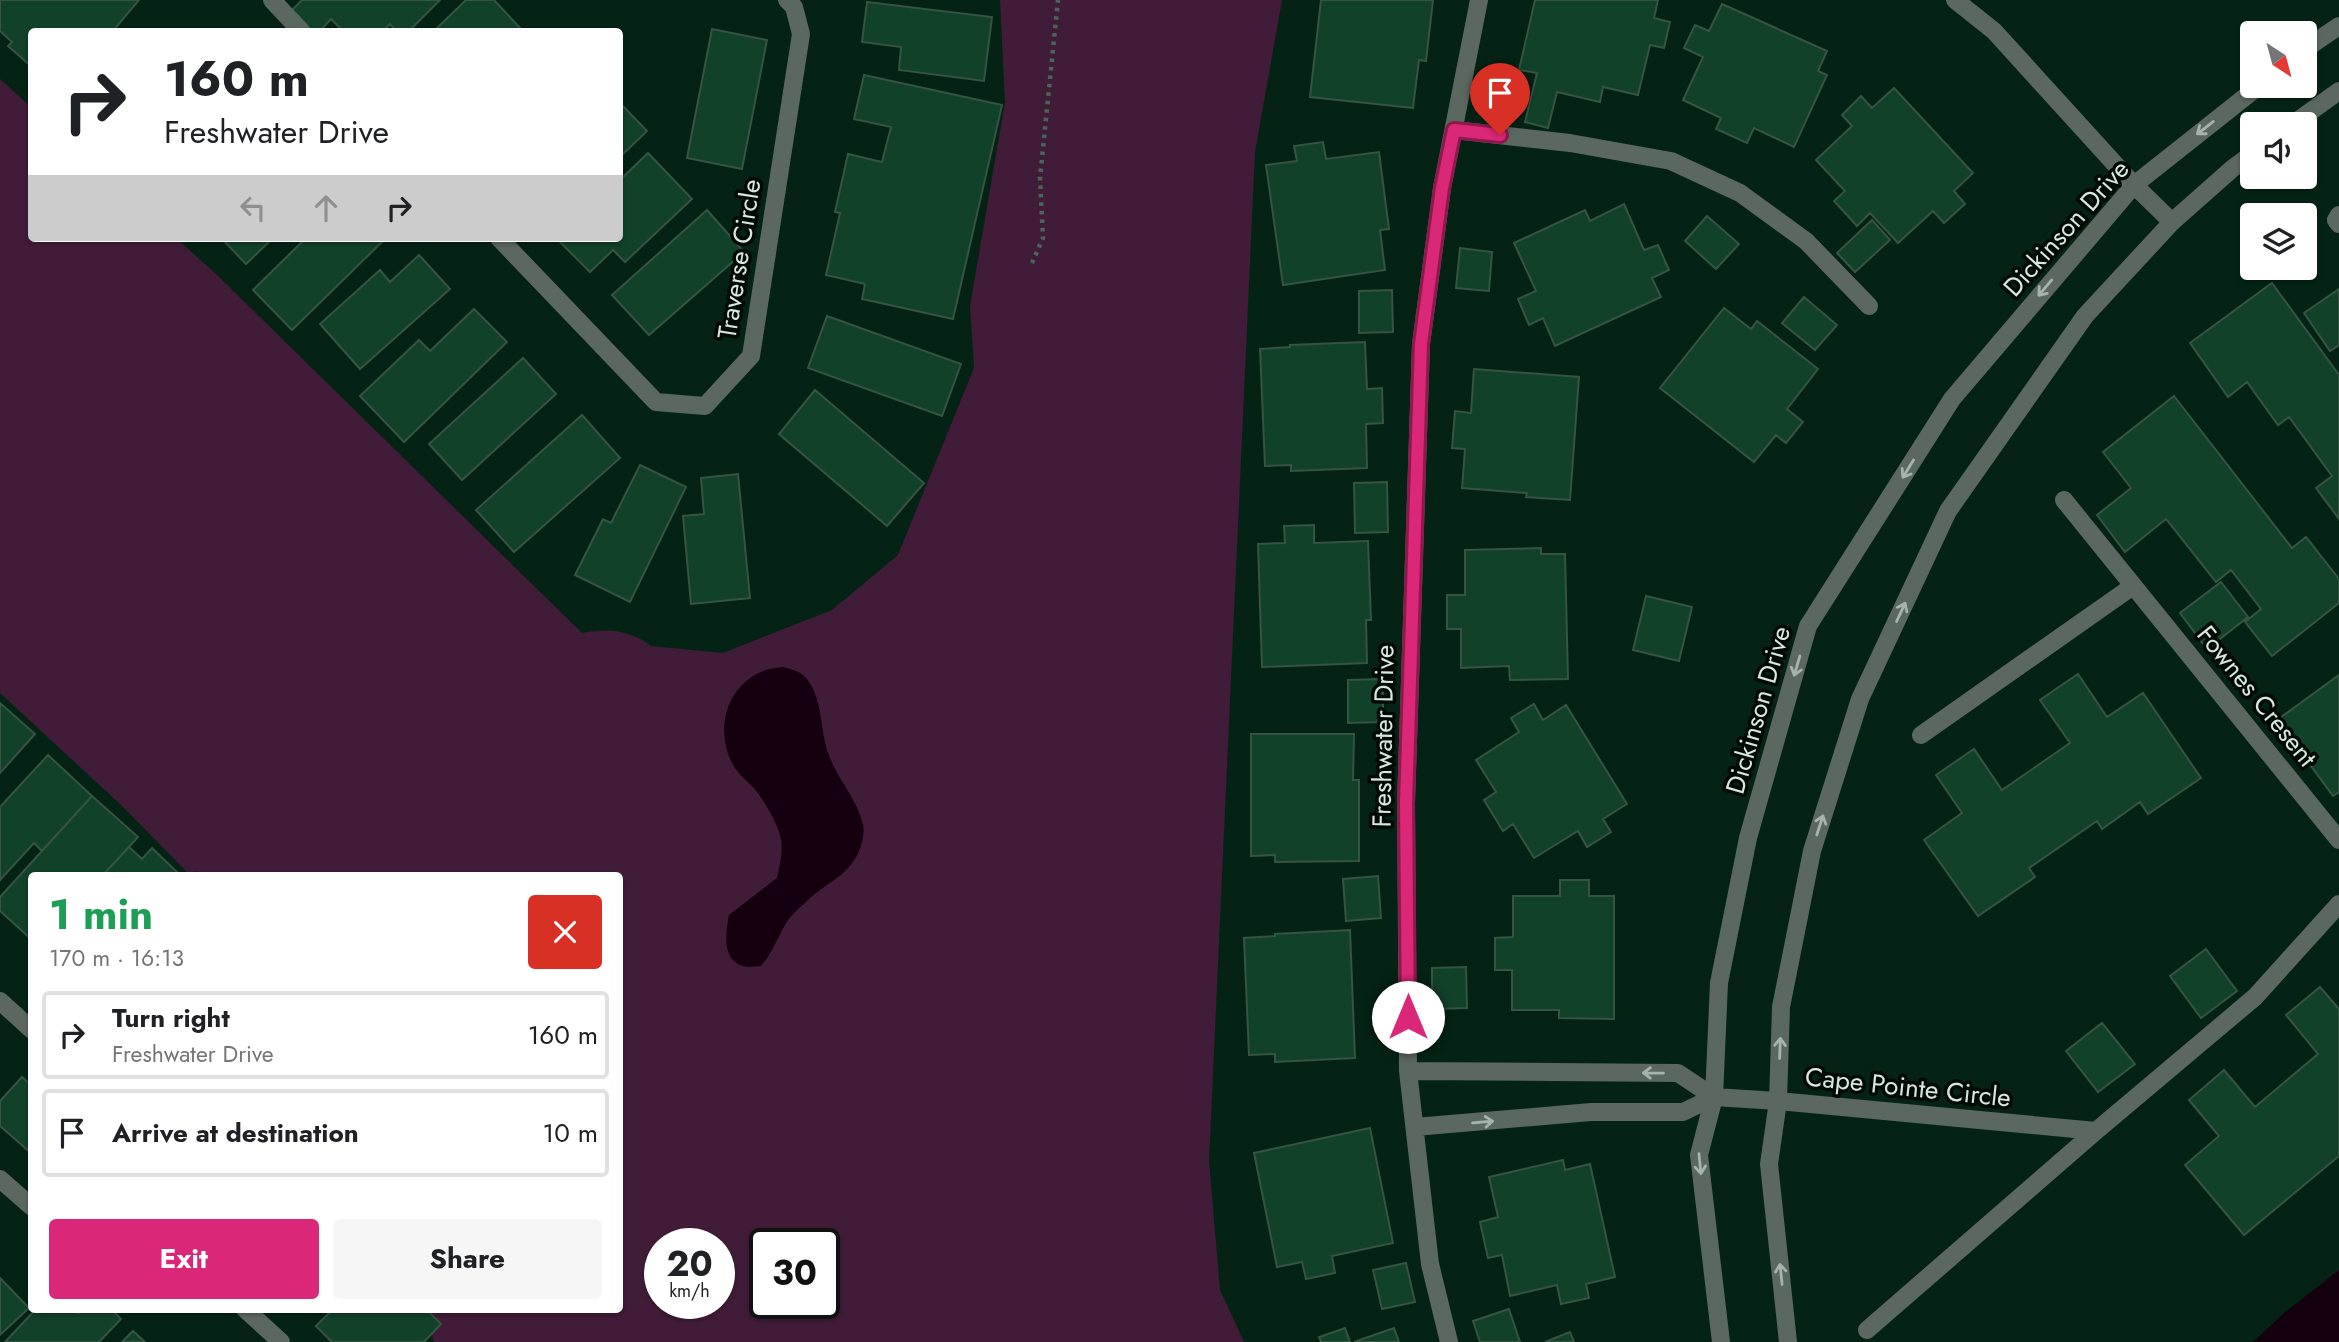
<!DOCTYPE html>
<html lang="en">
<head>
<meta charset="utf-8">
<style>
  body { margin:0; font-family:Jost,sans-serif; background:#f6f6f6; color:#202124; height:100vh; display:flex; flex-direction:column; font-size:26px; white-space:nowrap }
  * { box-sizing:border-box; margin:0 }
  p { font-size:23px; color:#757577 }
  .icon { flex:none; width:38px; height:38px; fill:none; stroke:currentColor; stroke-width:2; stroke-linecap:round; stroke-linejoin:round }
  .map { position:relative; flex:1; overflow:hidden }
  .sheet { position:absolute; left:28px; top:872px; width:595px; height:441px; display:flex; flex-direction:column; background:#fff; border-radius:7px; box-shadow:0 2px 5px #0004 }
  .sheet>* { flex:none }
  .hud { position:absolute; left:28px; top:28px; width:595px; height:214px; border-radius:7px; box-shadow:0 2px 5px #0004; background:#fff; color:#202124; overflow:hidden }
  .needle { width:46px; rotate:144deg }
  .buttons { position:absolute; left:2240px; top:21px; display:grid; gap:14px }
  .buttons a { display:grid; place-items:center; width:77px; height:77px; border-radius:7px; background:#fff; box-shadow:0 2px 5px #0004; font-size:35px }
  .speed { position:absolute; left:644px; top:1228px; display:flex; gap:14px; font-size:35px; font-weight:700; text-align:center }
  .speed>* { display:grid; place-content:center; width:91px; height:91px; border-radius:50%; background:#fff; box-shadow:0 2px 5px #0004; line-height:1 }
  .speed small { font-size:18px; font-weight:400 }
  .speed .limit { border:4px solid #111; border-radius:10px; background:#fff; color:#111 }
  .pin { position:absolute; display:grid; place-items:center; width:60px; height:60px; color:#fff; margin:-72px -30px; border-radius:50% 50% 50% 0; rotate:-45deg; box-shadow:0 0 7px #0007 }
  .pin .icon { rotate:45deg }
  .me { position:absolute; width:77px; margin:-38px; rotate:0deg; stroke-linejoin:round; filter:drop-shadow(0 0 5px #0008) }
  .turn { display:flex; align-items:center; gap:24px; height:147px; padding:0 21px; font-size:32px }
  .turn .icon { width:91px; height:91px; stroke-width:2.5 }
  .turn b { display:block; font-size:49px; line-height:60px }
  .lanes { display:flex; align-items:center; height:66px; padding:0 21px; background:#0003; justify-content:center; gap:35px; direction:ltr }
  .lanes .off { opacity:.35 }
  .round { display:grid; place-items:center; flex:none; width:74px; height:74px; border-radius:7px; background:#f6f6f6 }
  .headline { display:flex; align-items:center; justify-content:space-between; height:119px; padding:0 21px }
  h1 { font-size:42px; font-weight:700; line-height:52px; color:#1e9e55 }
  .action { display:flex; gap:14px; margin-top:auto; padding:14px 21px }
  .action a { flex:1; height:80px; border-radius:7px; background:#db2777; color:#fff; font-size:28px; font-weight:700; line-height:80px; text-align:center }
  .action a+a { background:#f6f6f6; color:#202124 }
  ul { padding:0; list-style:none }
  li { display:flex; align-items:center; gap:21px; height:88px; margin:0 14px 10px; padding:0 7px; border:4px solid #e0e0e0; border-radius:7px }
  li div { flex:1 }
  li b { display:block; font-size:26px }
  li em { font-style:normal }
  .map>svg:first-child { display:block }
</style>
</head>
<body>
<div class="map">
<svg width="2339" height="1342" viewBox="0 0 2339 1342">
  <rect width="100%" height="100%" fill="#042314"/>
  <path fill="#411c38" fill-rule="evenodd" d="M1000,0h282l-27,152 -46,1009 11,129 24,52h-810l-9,-33h195v-434h-419l-5,-4 -7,3 -68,-69 -121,-112v-614l31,28 1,131h144l40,36 366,359c25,-5 48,-3 69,13l72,7 109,-43 66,-55 76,-187 -4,-62 35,-204zM660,1244h59v60h-59zM765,1244h59v60h-59z"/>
  <path fill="#150010" d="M782,667c12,3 20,4 27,15 14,19 11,53 21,76 9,23 28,43 33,67 2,7 -1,19 -4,26 -10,25 -34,32 -52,50 -8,7 -17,15 -22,24 -8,14 -13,28 -24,41 -5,0 -13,2 -18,0 -22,-7 -17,-34 -14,-51l48,-37c3,-14 7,-29 3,-43 -4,-14 -14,-31 -23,-43 -6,-8 -16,-15 -22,-24 -21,-33 -11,-80 26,-96 6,-3 14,-4 21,-5z
    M2339,1270v72h-86l31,-29z"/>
  <path fill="#12412a" stroke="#355442" stroke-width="2" d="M0,0h139l-27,32h-80v35l-24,-21 4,-4 -12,-11z
    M302,0h138l-32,32h-11l-7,-8 -8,8h-38l-13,-13 -12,13h-9l-19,-21z
    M466,0h28l29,31 -90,1z
    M1321,0h112l-7,61 -7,-1 -6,48 -103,-11z
    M1535,0h123l-4,18 16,4 -6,26 -14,-3 -12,50 -35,-8 -3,15 -43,-10 -9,36 -23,-6 12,-49 -18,-3z
    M867,2l125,15 -8,64 -85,-11 2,-23 -39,-5z
    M1722,4l105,47 -9,20 9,4 -33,72 -40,-19 -7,15 -31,-14 5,-11 -38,-18 20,-43 -19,-9 11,-23 14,6z
    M712,29l55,11 -25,129 -55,-11z
    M864,75l138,30 -49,214 -91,-20 3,-15 -39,-9 14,-62 -5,-1 13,-58 34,8 9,-35 -37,-8z
    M1894,88l79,85 -19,18 11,13 -21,19 -11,-12 -35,32 -28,-30 -13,13 -23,-25 11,-10 -29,-31 36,-34 -10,-11 19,-19 11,12z
    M620,103l27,28 -27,26z
    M1323,142l3,17 53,-7 10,77 -9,1 5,40 -102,15 -17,-120 31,-4 -3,-15z
    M648,153l44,46 -67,63 -12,-12 -23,22 -33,-33 63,-1v-58z
    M1624,204l20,46 14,-5 11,25 -17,8 9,19 -106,49 -12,-28 -14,7 -11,-26 18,-8 -22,-48 71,-33 5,11z
    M707,210l37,42 -95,83 -37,-40z
    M1707,216l32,28 -23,25 -31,-28z
    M1872,220l18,20 -35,32 -18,-19z
    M221,238h52l-27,26z
    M306,238h80l-94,92 -39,-40z
    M1460,248l32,4 -3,39 -33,-3z
    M419,255l31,34 -90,80 -40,-45 60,-54 10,12z
    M2272,283l67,92v144l-23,-31 16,-12 -43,-59 -11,8 -31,-43 -19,15 -38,-54z
    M2339,289v56l-9,6 -26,-38z
    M1392,290l1,42 -34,1v-42z
    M1804,297l33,28 -22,25 -33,-27z
    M1724,308l27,21 6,-8 61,48 -31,40 16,13 -17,21 -10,-8 -22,27 -94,-74z
    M474,309l33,33 -103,100 -44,-46 59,-56 11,11z
    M827,316l134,48 -19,52 -134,-48z
    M1365,342l2,47 15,-1 1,35 -17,1 1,44 -76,3v-6l-26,1 -5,-117 30,-2v-2z
    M523,358l33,36 -94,86 -33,-36z
    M1474,369l105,8 -9,123 -44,-3 1,-4 -65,-5 3,-39 -13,-1 3,-37 16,2z
    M815,390l109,93 -37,43 -108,-92z
    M2174,396l118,152 14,-11 33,42v24l-67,53 -27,-34 16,-13 -30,-39 -15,12 -50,-63 -41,33 -28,-37 34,-27 -28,-36z
    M582,415l38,43 -106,94 -38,-42z
    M640,465l46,22 -56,115 -55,-27 28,-56 8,4z
    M738,474l12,124 -59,6 -8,-88 21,-2 -3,-36z
    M1387,482l1,50 -33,1 -1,-50z
    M1314,525v18l54,-2 3,79h-5l1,43 -105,4 -4,-123 27,-1 -1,-17z
    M1541,548v6h24l3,125 -58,1 -1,-14 -48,2v-39h-14v-34h18v-45z
    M2221,582l27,35 -41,32 -27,-36z
    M1646,596l46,11 -13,54 -46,-11z
    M2078,674l29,43 36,-24 58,85 -53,36 -8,-12 -38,27 -5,-8 -68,47 6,9 -57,39 -54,-76 38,-27 -26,-38 38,-26 28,41 68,-47 -30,-43z
    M2339,675v117l-6,4 -56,-76z
    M1383,679v43l-35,1v-43z
    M0,703l35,31 -35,39z
    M1534,704l9,16 23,-15 61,99 -24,15 8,13 -24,15 -9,-16 -44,27 -21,-34 -10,7 -19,-31 12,-8 -20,-32 43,-28 -8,-14z
    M1251,734h103l-1,46h6v81l-84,1v-7l-24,1z
    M48,755l44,41 -50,55 -8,-8 -34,37v-73z
    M92,796l46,41 -35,38h-71l-1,64 -31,-28v-14z
    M129,847l13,12 10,-11 28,27h-77z
    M1378,876l3,42 -35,3 -3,-42z
    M1560,880h29v16h25v123l-55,-1v-8h-47v-40h-17v-32l18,-1v-41h47z
    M1350,930l5,128 -80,4v-8l-26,1 -5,-117 31,-2v-2z
    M2206,949l31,42 -36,27 -31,-42z
    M1466,967l1,41 -35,1v-41z
    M2320,987l19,22v147l-95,79 -59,-70 34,-29 -30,-36 35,-30 31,37 63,-53 -32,-39z
    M2102,1023l33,41 -37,28 -32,-41z
    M22,1077l10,9v68l-32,-28v-25z
    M1370,1128l23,115 -61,13 3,17 -29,6 -4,-17 -25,5 -23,-114z
    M1563,1160l2,10 25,-6 25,113 -29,7 3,14 -28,6 -4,-19 -47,11 -8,-41 -14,3 -8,-36 18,-5 -9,-40z
    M1406,1263l9,39 -33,7 -9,-39z
    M0,1278l29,30 -29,27z
    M36,1309h38l4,4 4,-4h29l10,10 -22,23h-94z
    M326,1309h100l15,15 -17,18h-92l-16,-16 14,-14z
    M1509,1309l11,33h-40l-7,-21z
    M1345,1328l5,14h-29l-2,-5z
    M1394,1328l5,14h-45z
    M133,1331l12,11h-23z
    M1570,1332l4,10h-29z"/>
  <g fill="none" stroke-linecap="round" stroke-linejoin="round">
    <path stroke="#4b6558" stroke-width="4.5" stroke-dasharray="3.5 5" stroke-linecap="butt" d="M1032,263l11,-25 -3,-60 18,-178"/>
    <path stroke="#5b6860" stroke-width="18" d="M1955,0l39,31 140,154 38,37
      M0,1001l32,29
      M0,1179l32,28
      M245,1309l36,33"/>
    <path stroke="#5b6860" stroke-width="18" d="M272,0l30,32
      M2305,49l34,-23
      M2293,124l46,-33
      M1454,130l116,13 101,18 69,32 66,48 63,65
      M2339,215l-3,5 3,4
      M499,238l157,164 49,4 46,-50 50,-322 -7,-27 -7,-7
      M2064,500l275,340
      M1921,735l212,-149
      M1408,1071l270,2 36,24
      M1415,1127l176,-15h92l31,-15 64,4 318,30
      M1867,1330l229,-199 159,-134 84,-93
      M1449,1342l-19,-78 -22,-193 -2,-268 15,-459 21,-156 37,-188
      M1721,1342l-22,-187 15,-58 5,-114 29,-145 60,-212 144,-227 182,-214 125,-99
      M1788,1342l-19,-178 9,-63 3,-94 31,-156 48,-152 88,-188 137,-195 87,-94 61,-54 19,-14"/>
  </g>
  <defs><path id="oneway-shaft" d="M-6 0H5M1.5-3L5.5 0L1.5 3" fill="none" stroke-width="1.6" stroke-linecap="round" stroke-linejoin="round" transform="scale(1.75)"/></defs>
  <g stroke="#a5b5ac">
    <use href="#oneway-shaft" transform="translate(2205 128) rotate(142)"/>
    <use href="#oneway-shaft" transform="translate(2045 288) rotate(130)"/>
    <use href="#oneway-shaft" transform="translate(1908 469) rotate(122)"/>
    <use href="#oneway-shaft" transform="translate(1901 612) rotate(-65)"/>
    <use href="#oneway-shaft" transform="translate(1797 666) rotate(106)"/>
    <use href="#oneway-shaft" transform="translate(1820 825) rotate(-72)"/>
    <use href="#oneway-shaft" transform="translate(1780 1048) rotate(-88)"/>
    <use href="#oneway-shaft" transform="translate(1653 1073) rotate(-179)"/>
    <use href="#oneway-shaft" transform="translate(1483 1122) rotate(-5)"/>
    <use href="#oneway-shaft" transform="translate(1700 1164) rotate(84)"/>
    <use href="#oneway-shaft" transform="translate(1781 1274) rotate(-96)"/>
  </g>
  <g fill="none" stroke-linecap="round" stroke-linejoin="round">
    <defs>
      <path id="route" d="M1408,1017l-2,-214 15,-459 21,-156 12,-58 46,5"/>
    </defs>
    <use href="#route" stroke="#8e194d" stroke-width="18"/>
    <use href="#route" stroke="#db2777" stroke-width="12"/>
  </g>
  <g text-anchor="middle" stroke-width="7" stroke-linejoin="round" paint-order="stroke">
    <g font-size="26" fill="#d7e8de" stroke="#010904">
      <text transform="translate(2066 228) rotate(-48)" y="9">Dickinson Drive</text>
      <text transform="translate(739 259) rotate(-81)" y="9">Traverse Circle</text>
      <text transform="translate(2257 696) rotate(51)" y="9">Fownes Cresent</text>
      <text transform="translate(1758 710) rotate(-74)" y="9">Dickinson Drive</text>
      <text transform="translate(1383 736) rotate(-89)" y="9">Freshwater Drive</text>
      <text transform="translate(1908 1087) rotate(6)" y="9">Cape Pointe Circle</text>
    </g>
  </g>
</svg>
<div class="buttons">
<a><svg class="needle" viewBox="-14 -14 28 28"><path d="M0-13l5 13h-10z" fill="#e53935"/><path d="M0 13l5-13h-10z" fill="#757577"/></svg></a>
<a><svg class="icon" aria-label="sound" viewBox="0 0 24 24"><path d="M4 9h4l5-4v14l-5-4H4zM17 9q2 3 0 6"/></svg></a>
<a><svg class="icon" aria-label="layers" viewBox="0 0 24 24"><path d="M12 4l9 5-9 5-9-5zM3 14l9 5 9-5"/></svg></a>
</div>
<div class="speed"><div>20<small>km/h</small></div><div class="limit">30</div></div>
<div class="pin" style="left:1500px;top:135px;background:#d93025"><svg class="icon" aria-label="arrive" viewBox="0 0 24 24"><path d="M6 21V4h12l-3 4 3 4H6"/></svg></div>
<svg class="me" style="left:1408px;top:1017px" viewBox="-20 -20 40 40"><circle r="19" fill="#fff"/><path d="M0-13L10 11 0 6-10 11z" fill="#db2777"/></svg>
<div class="hud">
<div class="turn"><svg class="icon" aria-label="right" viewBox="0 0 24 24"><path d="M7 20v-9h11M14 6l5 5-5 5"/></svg><div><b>160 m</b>Freshwater Drive</div></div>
<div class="lanes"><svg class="icon off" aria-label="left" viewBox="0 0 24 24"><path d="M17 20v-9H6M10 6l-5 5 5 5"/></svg><svg class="icon off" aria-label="ahead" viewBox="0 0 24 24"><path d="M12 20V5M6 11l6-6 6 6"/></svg><svg class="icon" aria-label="right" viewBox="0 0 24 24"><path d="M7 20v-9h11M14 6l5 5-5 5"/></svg></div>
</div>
<section class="sheet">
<div class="headline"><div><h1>1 min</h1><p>170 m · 16:13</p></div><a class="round" style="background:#d93025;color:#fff"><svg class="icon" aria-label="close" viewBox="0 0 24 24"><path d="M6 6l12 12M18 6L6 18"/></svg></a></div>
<ul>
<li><svg class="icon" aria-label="right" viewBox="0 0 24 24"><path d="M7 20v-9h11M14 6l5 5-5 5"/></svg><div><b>Turn right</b><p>Freshwater Drive</p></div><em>160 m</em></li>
<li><svg class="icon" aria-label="arrive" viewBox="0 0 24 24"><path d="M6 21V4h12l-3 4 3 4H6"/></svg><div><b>Arrive at destination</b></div><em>10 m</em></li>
</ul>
<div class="action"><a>Exit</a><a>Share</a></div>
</section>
</div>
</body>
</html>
